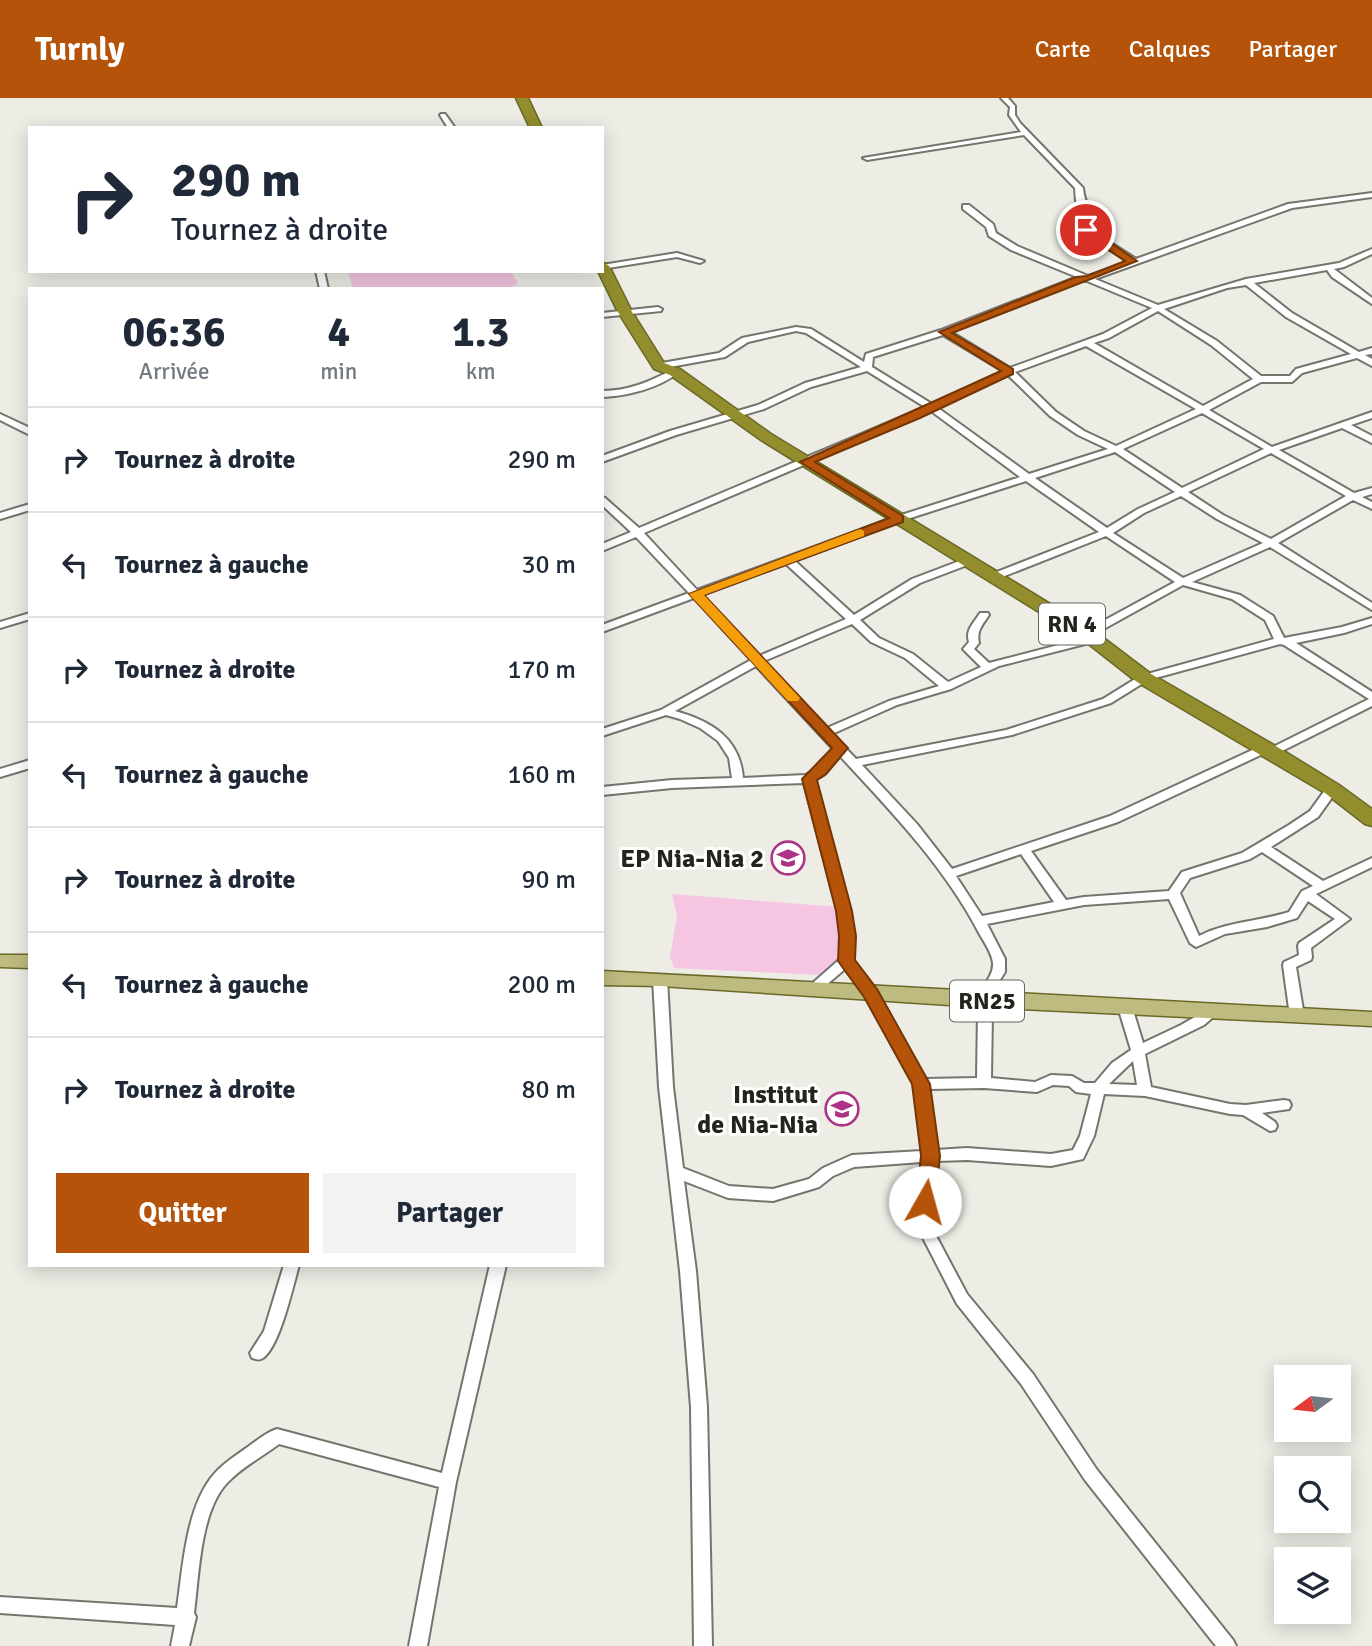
<!DOCTYPE html>
<html lang="fr">
<head>
<meta charset="utf-8">
<style>
  body { margin:0; font-family:Signika,sans-serif; background:#f2f2f3; color:#1f2937; height:100vh; display:flex; flex-direction:column; font-size:26px; white-space:nowrap }
  * { box-sizing:border-box; margin:0 }
  p { font-size:23px; color:#747a83 }
  .icon { flex:none; width:38px; height:38px; fill:none; stroke:currentColor; stroke-width:2; stroke-linecap:round; stroke-linejoin:round }
  .map { position:relative; flex:1; overflow:hidden }
  .side { position:absolute; left:28px; top:189px; width:576px; height:980px; display:flex; flex-direction:column; background:#fff; border-radius:0px; box-shadow:0 4px 18px #0003 }
  .side>* { flex:none }
  .guide { position:absolute; left:28px; top:28px; width:576px; height:147px; border-radius:0px; box-shadow:0 4px 18px #0003; background:#fff; color:#1f2937; overflow:hidden }
  .needle { width:46px; rotate:255deg }
  .controls { position:absolute; left:1274px; top:1267px; display:grid; gap:14px }
  .controls a { display:grid; place-items:center; width:77px; height:77px; border-radius:0px; background:#fff; box-shadow:0 4px 18px #0003; font-size:35px }
  .pin { position:absolute; display:grid; place-items:center; width:60px; height:60px; color:#fff; margin:-30px; border:4px solid #fff; border-radius:50%; box-shadow:0 2px 7px #0007 }
  .me { position:absolute; width:77px; margin:-38px; rotate:7deg; stroke-linejoin:round; filter:drop-shadow(0 0 5px #0008) }
  .turn { display:flex; align-items:center; gap:24px; height:147px; padding:0 28px; font-size:32px }
  .turn .icon { width:91px; height:91px; stroke-width:2.5 }
  .turn b { display:block; font-size:49px; line-height:60px }
  .eta { display:flex; justify-content:space-evenly; align-items:center; height:119px; text-align:center }
  .eta b { font-size:42px; font-weight:700; line-height:49px }
  .button { display:flex; gap:14px; margin-top:auto; padding:14px 28px }
  .button a { flex:1; height:80px; border-radius:0px; background:#b45309; color:#fff; font-size:28px; font-weight:700; line-height:80px; text-align:center }
  .button a+a { background:#f2f2f3; color:#1f2937 }
  ul { padding:0; list-style:none }
  li { display:flex; align-items:center; gap:21px; height:105px; padding:0 28px; border-top:2px solid #e0e1e3 }
  li div { flex:1 }
  li b { display:block; font-size:26px }
  li em { font-style:normal }
  header { display:flex; align-items:center; gap:42px; box-sizing:border-box; height:98px; padding:0 35px; background:#b45309; color:#fff }
  header strong { font-size:33px }
  nav { display:flex; gap:38px; margin-inline-start:auto; font-size:24px }
  .map>svg:first-child { display:block }
</style>
</head>
<body>
<header>
<strong>Turnly</strong>
<nav><a>Carte</a><a>Calques</a><a>Partager</a></nav>
</header>
<div class="map">
<svg width="1372" height="1548" viewBox="0 0 1372 1548">
  <rect width="100%" height="100%" fill="#edede6"/>
  <path fill="#f6c5e2" d="M348,173h163l7,13 -14,5h-151z
    M672,796l167,13 4,52 -20,16 -149,-7 -4,-11 7,-41z"/>
  <g fill="none" stroke-linecap="round" stroke-linejoin="round">
    <defs>
      <path id="street" d="M1001,0h7l7,8v9l5,8 63,65c1,16 9,22 14,37l-6,5 45,29 152,-55 84,-11v4l-80,11 -197,71 63,26 88,-26 93,-16 33,-14v5l-28,13 -10,2 38,29v6l-40,-27 -5,-7 -73,13 38,30 67,39 13,-4v6l-7,1 7,4v7l-15,-8 -55,15 -10,9h-31l-52,28 63,37 100,-35v6l-21,7 21,11v7l-30,-15 -63,22 75,43 18,-5v6l-10,3 10,5v7l-19,-9 -75,43 94,60v7l-102,-63 -78,35 48,13 33,21 11,22 58,-11 30,-9v6l-28,9 -48,10 76,49v14l-96,48h-8l-1,-2 -149,70 -87,29 35,49 18,-3 85,-6 13,-19 60,-19 47,-28 21,-14 18,-25h8l2,3 -20,28 -47,30 52,34 49,-23v9l-56,27 34,25 -39,29 1,9 -1,3 -15,7 8,49 -2,3h-10l-2,-3 -7,-51 1,-3 15,-7 -1,-9 1,-3 36,-24 -27,-18 -11,17 -30,9 -42,7 -29,13 -6,-4 -21,-44 -85,6 -97,19 18,35v13l-18,28 5,11 -1,67 44,4 16,-7 21,1 12,7h11l17,-20 19,-13 -13,-43 2,-3h10l2,3 11,36 38,-18 31,-18 5,2 2,3 -15,13 -59,29 6,33 79,17 16,1 38,-5 5,1 2,4 -2,4 -27,4 13,9 2,4 -2,4 -5,1 -27,-16 -13,-1 -85,-18 -41,-2 -10,42 -11,23 -32,7 -84,-6 -30,1 -7,52 4,19 33,62 66,80 64,96 136,170 3,6h-20l-131,-166 -64,-96 -64,-80 -37,-72 -4,-19 6,-51 -68,5 -21,9 -14,11 -46,14 -45,-3 -44,-17 12,90 11,136 5,239h-18l-3,-239 -11,-136 -21,-184 -6,-108 2,-3h10l2,3 6,108 10,81 46,18 44,3 36,-10 14,-11 29,-13 70,-4 -8,-67 -48,-88 -21,-27 -27,23h-10l-2,-3 34,-30 2,-23 -4,-25 -34,-128 -132,5 -70,7v-8l70,-7 60,-2 -3,-20 -11,-17 -18,-13 -20,-9 -14,-4 -64,21v-7l59,-19 90,-50 -57,-62 -92,34v-7l87,-32 -53,-56 -34,14v-7l29,-12 -29,-27v-8l3,1 34,30 286,-121 -58,-36 -56,16 -47,22 -88,26 -74,27v-6l68,-25 88,-26 47,-22 56,-16 -55,-34 -10,-2 -48,11 -23,15 -66,12 -4,-3 1,-2 63,-11 23,-15 54,-11 15,2 53,33 2,-8 75,-24 136,-53 -66,-27 -22,-14 -3,-9 -23,-18v-4h6l24,19 3,9 21,13 71,30 41,-14 -46,-30v-4l6,-4 -4,-12 -9,-11 -1,-13 -51,-53 -157,25 -4,-2 158,-26 -12,-17 1,-8zM1081,183h6l65,27 -49,26 -93,34 -59,-36zM1246,187l40,32 65,37 -55,15 -6,7h-29l-44,-35 -53,-32 63,-21zM1158,213l53,34 42,34 -50,27 -109,-63 15,-5zM943,237l60,36 -71,33 -60,-37 1,-10zM1086,248l110,63 -80,37 -32,-15 -28,-19 -41,-40zM1008,277l42,41 28,19 30,14 -79,25 -91,-66zM931,313l89,66 -125,40 -198,73 -53,-57zM1202,315l62,36 -82,39 -59,-39zM1115,354l60,40 -37,17 -31,19 -72,-50zM1271,355l75,43 -75,43 -48,-24 -35,-23zM1026,383l73,51 -110,43v4h8l109,-43 69,46 -92,50 -1,2 1,2h8l92,-51 49,14 33,21 9,19 -134,37 -37,23 -97,31 -150,29 -24,-25 65,-29 54,-16 48,-23 98,-25 1,-2 -5,-3 -104,27 -15,-14 5,-6c-3,-12 4,-19 10,-28l-1,-2h-8c-6,10 -15,17 -11,29l-6,7 18,18 -33,15 -35,-28 -34,-16 -19,-18 60,-37 50,-19v-4h-8l-50,19 -58,36 -59,-54 106,-40zM1181,398l36,23 46,24 -80,35 -70,-45 31,-20zM786,466l60,55 -87,37 -57,-61zM852,526l19,18 34,16 34,28 -50,15 -62,27 -63,-67zM1280,546l4,1 85,54 -98,49 -2,-2h-8l-151,70 -158,53 -35,-45 -55,-59 150,-30 99,-32 37,-23zM756,568l77,83 -16,19 -11,7 -63,3c-3,-40 -32,-57 -68,-67zM840,658c51,55 104,110 139,177 5,9 13,20 14,30 1,14 -13,25 -20,37l5,11 -1,67 -52,1 -49,-89 -23,-30 1,-24 -4,-25 -35,-131 10,-6zM1262,754l51,34 -11,5 -13,21c-32,10 -60,9 -90,24l-19,-43 10,-15 60,-19zM1021,756l33,48 -72,14 -26,-40zM1133,963l4,24 -28,-1zM1053,987l16,1 7,6 15,2 -11,42 -7,14 -22,4 -84,-6 -31,2 -7,-61 55,-1 53,4z
        M441,16h4l10,14h-7l-8,-13z
        M677,155l27,8 -4,2 -23,-6 -75,12v-4z
        M316,173h8l4,18h-8z
        M658,209l4,2 -1,2 -59,6v-4z
        M672,272l7,2c-20,16 -51,24 -77,25v-6c26,0 47,-9 70,-21z
        M0,316l30,14v7l-30,-15z
        M30,406v6l-30,9v-6z
        M30,515v6l-30,9v-6z
        M30,662v8l-30,9v-8z
        M284,1167h15c-6,21 -19,81 -36,93 -5,3 -6,1 -11,0l-2,-5 14,-22z
        M490,1167h16l-50,217 -29,164h-18l30,-159 -160,-43c-17,13 -37,23 -52,39 -27,29 -28,92 -33,130l2,4 -7,29h-18l4,-21 -175,-12v-16l177,11c6,-41 9,-103 38,-135 8,-9 20,-17 30,-24 10,-7 20,-16 32,-20l165,44z"/>
      <path id="primary" d="M0,857h30v13l-30,-1z
        M602,873l770,41v14l-392,-19 -320,-21 -58,-1z"/>
      <path id="highway" d="M516,0h12l14,30h-12z
        M602,164l7,4 23,46 32,51 16,6 91,65 322,196 58,44 128,74 60,37 33,24v17l-7,-2 -40,-31 -188,-111 -56,-44 -320,-198 -91,-65 -16,-6 -36,-57 -20,-41h4z"/>
    </defs>
    <use href="#street" stroke="#75756e" stroke-width="4"/>
    <use href="#primary" stroke="#6b6928" stroke-width="3"/>
    <use href="#highway" stroke="#6b6928" stroke-width="3"/>
    <use href="#street" fill="#fff" fill-rule="evenodd"/>
    <use href="#primary" fill="#bebb81" fill-rule="evenodd"/>
    <use href="#highway" fill="#928e2d" fill-rule="evenodd"/>
  </g>
  <path fill="#b45309" stroke="#753606" stroke-width="2" d="M1083,130h7l47,33 -185,72 61,36v5l-93,44 -105,44 88,54v6l-199,73 144,153 -22,26 -9,6 35,131 4,25 -1,24 22,29 53,95 10,72 -5,46 -3,5 -7,3 -7,-3 -2,-5 5,-46 -9,-72 -48,-87 -26,-36 1,-25 -3,-25 -34,-132 30,-31 -143,-154 200,-76 -89,-56 201,-91 -62,-39 137,-55 11,-1 38,-15 -42,-28z"/>
  <path fill="#f59e0b" d="M860,431l4,2v5l-160,59 96,103 -2,3h-10l-99,-107z"/>
  <defs>
    <symbol id="school-ring" viewBox="-11 -11 22 22"><circle r="9.5" fill="#fffffe" stroke="#ad3387" stroke-width="1.5"/><path d="M0-5L7-2L0 1L-7-2ZM-4 1L0 2.5L4 1V4Q0 6-4 4Z" fill="#ad3387"/></symbol>
  </defs>
  <g fill-rule="evenodd">
    <use href="#school-ring" x="769" y="741" width="38" height="38"/>
    <use href="#school-ring" x="823" y="992" width="38" height="38"/>
  </g>
  <g text-anchor="middle" stroke-width="6" stroke-linejoin="round" paint-order="stroke">
    <g fill="#fffffe" stroke="#656563" stroke-width="2">
      <rect x="1039" y="505.5" width="66" height="41" rx="5"/>
      <rect x="950" y="882.5" width="74" height="41" rx="5"/>
    </g>
    <g font-size="24" font-weight="bold" fill="#232320">
      <text x="1072" y="534">RN 4</text>
      <text x="987" y="911">RN25</text>
    </g>
    <g font-size="26" font-weight="bold" fill="#232320" stroke="#fffffe" text-anchor="end">
      <text x="764" y="769">EP Nia-Nia 2</text>
      <text x="818" y="1005">Institut<tspan x="818" dy="30">de Nia-Nia</tspan></text>
    </g>
  </g>
</svg>
<div class="controls">
<a><svg class="needle" viewBox="-14 -14 28 28"><path d="M0-13l5 13h-10z" fill="#e53935"/><path d="M0 13l5-13h-10z" fill="#747a83"/></svg></a>
<a><svg class="icon" aria-label="search" viewBox="0 0 24 24"><circle cx="10" cy="10" r="6"/><path d="M15 15l6 6"/></svg></a>
<a><svg class="icon" aria-label="layers" viewBox="0 0 24 24"><path d="M12 4l9 5-9 5-9-5zM3 14l9 5 9-5"/></svg></a>
</div>
<div class="pin" style="left:1086px;top:132px;background:#d93025"><svg class="icon" aria-label="arrive" viewBox="0 0 24 24"><path d="M6 21V4h12l-3 4 3 4H6"/></svg></div>
<svg class="me" style="left:925px;top:1104px" viewBox="-20 -20 40 40"><circle r="19" fill="#fff"/><path d="M0-13L10 11 0 6-10 11z" fill="#b45309"/></svg>
<div class="guide">
<div class="turn"><svg class="icon" aria-label="right" viewBox="0 0 24 24"><path d="M7 20v-9h11M14 6l5 5-5 5"/></svg><div><b>290 m</b>Tournez à droite</div></div>
</div>
<section class="side">
<div class="eta">
<div><b>06:36</b><p>Arrivée</p></div>
<div><b>4</b><p>min</p></div>
<div><b>1.3</b><p>km</p></div>
</div>
<ul>
<li><svg class="icon" aria-label="right" viewBox="0 0 24 24"><path d="M7 20v-9h11M14 6l5 5-5 5"/></svg><div><b>Tournez à droite</b></div><em>290 m</em></li>
<li><svg class="icon" aria-label="left" viewBox="0 0 24 24"><path d="M17 20v-9H6M10 6l-5 5 5 5"/></svg><div><b>Tournez à gauche</b></div><em>30 m</em></li>
<li><svg class="icon" aria-label="right" viewBox="0 0 24 24"><path d="M7 20v-9h11M14 6l5 5-5 5"/></svg><div><b>Tournez à droite</b></div><em>170 m</em></li>
<li><svg class="icon" aria-label="left" viewBox="0 0 24 24"><path d="M17 20v-9H6M10 6l-5 5 5 5"/></svg><div><b>Tournez à gauche</b></div><em>160 m</em></li>
<li><svg class="icon" aria-label="right" viewBox="0 0 24 24"><path d="M7 20v-9h11M14 6l5 5-5 5"/></svg><div><b>Tournez à droite</b></div><em>90 m</em></li>
<li><svg class="icon" aria-label="left" viewBox="0 0 24 24"><path d="M17 20v-9H6M10 6l-5 5 5 5"/></svg><div><b>Tournez à gauche</b></div><em>200 m</em></li>
<li><svg class="icon" aria-label="right" viewBox="0 0 24 24"><path d="M7 20v-9h11M14 6l5 5-5 5"/></svg><div><b>Tournez à droite</b></div><em>80 m</em></li>
</ul>
<div class="button"><a>Quitter</a><a>Partager</a></div>
</section>
</div>
</body>
</html>
